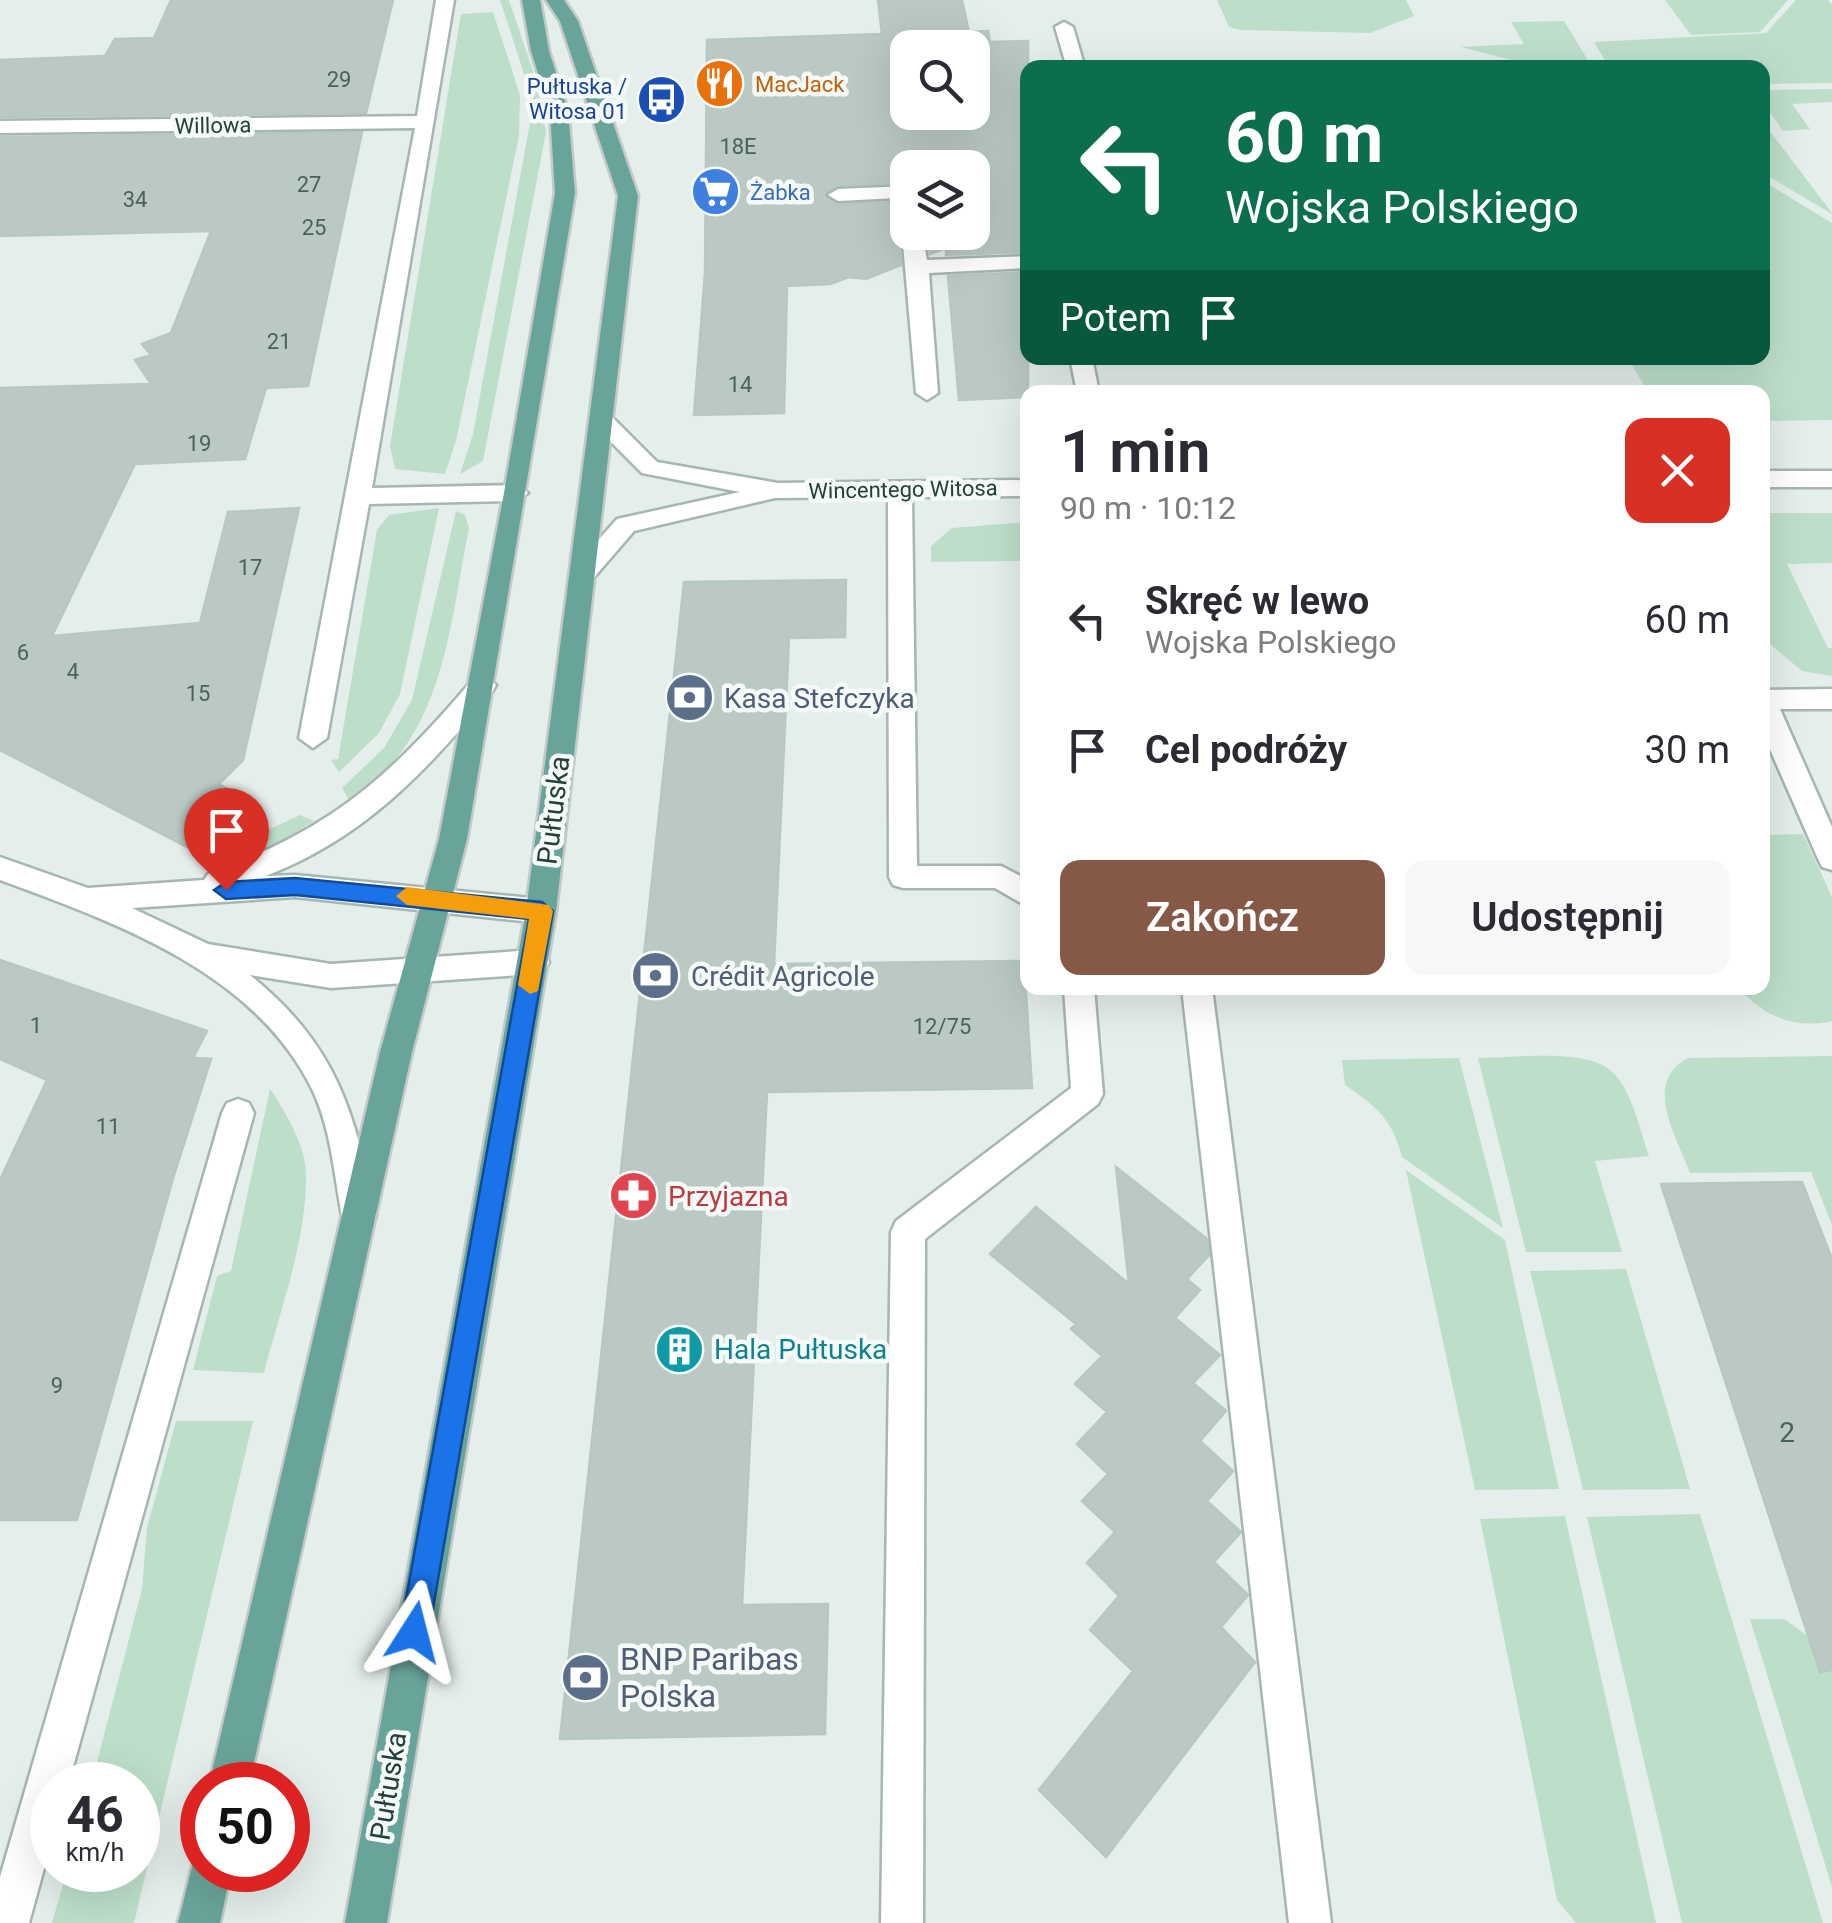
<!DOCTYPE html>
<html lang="pl">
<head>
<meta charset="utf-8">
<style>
  body { margin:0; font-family:Roboto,sans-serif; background:#f7f7f7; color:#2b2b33; height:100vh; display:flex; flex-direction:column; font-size:38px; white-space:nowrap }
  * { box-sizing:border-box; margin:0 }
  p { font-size:32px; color:#7c7c81 }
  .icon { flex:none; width:55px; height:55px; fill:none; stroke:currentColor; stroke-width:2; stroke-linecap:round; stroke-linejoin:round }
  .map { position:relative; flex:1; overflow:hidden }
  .sheet { position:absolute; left:1020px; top:385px; width:750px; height:610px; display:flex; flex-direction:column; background:#fff; border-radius:20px; box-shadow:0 10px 40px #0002 }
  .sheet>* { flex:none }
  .hud { position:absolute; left:1020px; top:60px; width:750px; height:305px; border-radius:20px; box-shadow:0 10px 40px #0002; background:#0b6e4f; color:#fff; overflow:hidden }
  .tools { position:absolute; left:890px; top:30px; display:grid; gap:20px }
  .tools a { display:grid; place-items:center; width:100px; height:100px; border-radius:20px; background:#fff; box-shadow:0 10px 40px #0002; font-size:50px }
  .speed { position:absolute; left:30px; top:1762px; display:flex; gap:20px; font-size:50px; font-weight:700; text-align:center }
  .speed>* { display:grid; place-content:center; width:130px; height:130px; border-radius:50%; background:#fff; box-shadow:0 10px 40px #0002; line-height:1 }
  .speed small { font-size:25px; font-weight:400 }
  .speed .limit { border:15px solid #d22; background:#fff; color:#111 }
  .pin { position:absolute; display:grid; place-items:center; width:85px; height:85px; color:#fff; margin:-102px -42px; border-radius:50% 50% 50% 0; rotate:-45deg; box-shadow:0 0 10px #0007 }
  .pin .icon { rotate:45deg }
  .me { position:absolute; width:110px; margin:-55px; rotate:9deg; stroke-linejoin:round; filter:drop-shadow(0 0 8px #0008) }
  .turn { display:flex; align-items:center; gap:35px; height:210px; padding:0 40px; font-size:45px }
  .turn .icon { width:130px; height:130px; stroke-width:2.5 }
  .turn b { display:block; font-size:70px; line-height:85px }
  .then { display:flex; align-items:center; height:95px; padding:0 40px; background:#0003; gap:20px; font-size:38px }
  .round { display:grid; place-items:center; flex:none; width:105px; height:105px; border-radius:20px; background:#f7f7f7 }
  .summary { display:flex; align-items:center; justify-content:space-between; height:170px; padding:0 40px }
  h1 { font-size:60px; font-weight:600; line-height:75px }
  .button { display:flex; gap:20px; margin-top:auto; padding:20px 40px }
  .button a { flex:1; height:115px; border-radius:20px; background:#855946; color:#fff; font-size:40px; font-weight:600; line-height:115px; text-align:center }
  .button a+a { background:#f7f7f7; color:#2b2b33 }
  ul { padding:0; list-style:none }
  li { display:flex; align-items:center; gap:30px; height:130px; padding:0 40px }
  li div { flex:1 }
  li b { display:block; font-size:38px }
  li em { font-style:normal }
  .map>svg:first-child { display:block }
</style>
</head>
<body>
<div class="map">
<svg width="1832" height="1923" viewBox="0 0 1832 1923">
  <rect width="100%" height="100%" fill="#e4eeeb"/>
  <path fill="#bddfca" d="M500,0h9l27,80 10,52 -63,329 -23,13 13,-40 58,-317 -2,-28z
    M1217,0h189l8,16 -44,17 -130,-3 -11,-3z
    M1665,0h123l-28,32 -69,3z
    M1796,0h32l4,5v78l-69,1 -1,-16 -153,-1 -15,-25 172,-9z
    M493,12l27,83 -1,41 -63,305 -11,33 -50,-5 -5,-23 71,-432z
    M1564,21l28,46h-53l-78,-20 63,-3 -13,-22z
    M1832,89v13l-40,2 18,25 -27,2 -20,-28v-13z
    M1763,122l69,91v1l-69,-41z
    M1763,181l69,42v197l-69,1 -1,-29h-114l-20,-34h134z
    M439,508l-39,186 -21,39 -40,39 -8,-12 7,-1 39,-229 12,-15z
    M456,511l9,4 4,13c-20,100 -25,214 -120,272l-7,-12 42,-40 28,-48z
    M1763,513h69v50l-45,1 41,84h4v28l-30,-5 -39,-33z
    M1027,522v39l-96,1v-16l21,-18z
    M300,815l14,6 -34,21 -74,26 2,-10z
    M1803,834l29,63v124c-38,9 -69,-6 -94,-33h24l1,-153z
    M1832,1056v169l-21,-53 -121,1c-14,-39 -48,-90 -2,-115z
    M1459,1058l44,170 -101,-71c-9,-37 -26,-51 -57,-72l-3,-25z
    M1478,1058c34,0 106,-10 132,12 22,18 30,61 39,86l-54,5 27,91h-96z
    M270,1089c16,24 35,55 36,85 1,66 -26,136 -42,199l-71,-3 24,-94 14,-5z
    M1406,1170l99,70 54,249 -84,1z
    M1626,1269l64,220 -107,1 -53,-219z
    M176,1421h77l-119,502h-82l15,-53h71v-85h-47l51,-196 5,-61z
    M1700,1514l123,409h-141l-95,-406z
    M1565,1516l91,407h-80l-19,-23 -77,-381z
    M1750,1619h34l48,34v234z"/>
  <path fill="#bac9c4" stroke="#b7c8c2" stroke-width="2.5" fill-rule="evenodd" d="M171,0h222l-27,113 -366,4v-57l105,-4 10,-17 39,-1z
    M878,0h84l7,32 19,-1 2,11 38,-1v211l-82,3v-7l-16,6 -4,-22h46v-64h-64v14l-72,4 -12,8 12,10 61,-2 11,8v14l-10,8 3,33 -35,14 -17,-2 -19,7 -43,2 -3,127 -90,2 11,-142 2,-233 175,-6zM908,48h64v64h-64z
    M362,132l-54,254 -42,2 -21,71 -110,5 -83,172 148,-13 28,-111 71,-4 -56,252 -24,24 21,13 -53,50 -187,-97v-362l151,-4 -16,-24 16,-5 -9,-11 29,-11 40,-102 -211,5v-99z
    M1028,272v125l-69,3 -11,-124z
    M846,580l-1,57 -56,1 -15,326 250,-3 8,127 -265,4 -25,513 86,-1 -3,130 -265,5 124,-1157z
    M0,960l207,71 -14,27 18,1 -37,116 -97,345h-77v-340l47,-100 -47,-21z
    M1116,1167l91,72 2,16 -22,24 13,11 -25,28 45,37 -27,28 33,28 -26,30 33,30 -26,30 34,31 -27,30 34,33 -27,32 34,35 -149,195 -67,-67 94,-119 -43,-41 29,-34 -32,-33 28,-31 -33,-31 26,-27 -31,-30 30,-32 -32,-28 27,-28 -31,-27 5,-5 -86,-70 46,-47 93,77z
    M1802,1182l30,77v411l-12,2 -159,-488z"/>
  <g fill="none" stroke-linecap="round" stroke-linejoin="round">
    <defs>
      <path id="minor" d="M436,0h18l-82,488 144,-3 12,8 -12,8 -147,3 -42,234 -14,10 -14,-10 116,-610 -415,5v-12l417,-5z
        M1064,22l9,5 12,41h-18l-12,-41z
        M908,186v20l-10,-8 -60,3 -10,-6 10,-6z
        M908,227v5h14l5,28 101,-4v12l-99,5 9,120 -11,7 -11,-7 -14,-161z
        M1070,358h22l7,34h-22z
        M599,410l8,2 50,50 121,21 250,-3v16l-116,1 5,369h84l27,14v27l-33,-19h-92l-10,-3 -4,-8 -1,-380 -113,1 -141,33 -44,51h-18l-3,-6 3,-6 45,-51 123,-27 -98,-19 -51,-51v-10z
        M1762,471h70v16h-70z
        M483,676l13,9 -4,7c-64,78 -130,148 -227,184l30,-1 246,24 10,4 5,8 -5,8 -10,4 -246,-26 -163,11 76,36 123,20 203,-14 11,3 4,9 -4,9 -11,3 -203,14 -81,-13c87,71 104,135 126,241l-5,11 -12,4 -12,-4 -5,-11c-8,-42 -11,-88 -30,-127 -58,-118 -198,-167 -312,-209v-23l88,31 116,-8 4,-6c124,-45 181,-96 266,-196z
        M1832,689v20h-52l52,118v43l-10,-3 -4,-8 -56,-128v-41z
        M1064,988h30l9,106 -5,10 -173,135 -2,684h-42l10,-691 5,-11 175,-133z
        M1182,988h30l119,935h-42z
        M238,1099l11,4 5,10 -186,672h-16v54l-23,84h-29v-46l222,-764 5,-10z"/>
      <path id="major" d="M522,0h18l9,51 19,60 7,82 -108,646 -55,213 -163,733h-40l171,-733 59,-213 65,-346 51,-300 -5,-82 -19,-60z
        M546,0h18l14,21 60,175 -82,715 -169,1012h-42l181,-1012 92,-715 -58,-175z
        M202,1852v18h29l-11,53h-42l17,-68z"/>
    </defs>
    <use href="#minor" stroke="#a6b6b3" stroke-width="5"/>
    <use href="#major" stroke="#c1cac8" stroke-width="5"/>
    <use href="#minor" fill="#fff" fill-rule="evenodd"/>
    <use href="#major" fill="#69a49a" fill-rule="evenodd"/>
  </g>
  <path fill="#1a73e8" stroke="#114b97" stroke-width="2.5" d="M295,878l247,24 11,9 -124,721 -4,10 -11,4 -10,-4 -4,-10 129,-713 -234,-24 -69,4 -12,-9 12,-8z"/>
  <path fill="#f59e0b" d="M407,887l142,18 4,6 -15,80 -8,3 -12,-9 11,-66 -122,-14 -11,-9z"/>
  <defs>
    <symbol id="restaurant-disc" viewBox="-11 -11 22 22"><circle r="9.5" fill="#e8710a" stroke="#f5faf8"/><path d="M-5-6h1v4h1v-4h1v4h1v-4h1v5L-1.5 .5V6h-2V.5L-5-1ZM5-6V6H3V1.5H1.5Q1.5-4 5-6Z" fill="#fff"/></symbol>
    <symbol id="bus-disc" viewBox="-11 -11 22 22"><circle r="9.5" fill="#1a4fb4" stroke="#f5faf8"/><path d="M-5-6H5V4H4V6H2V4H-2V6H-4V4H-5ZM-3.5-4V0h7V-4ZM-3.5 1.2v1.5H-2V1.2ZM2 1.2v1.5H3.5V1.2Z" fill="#fff"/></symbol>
    <symbol id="supermarket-disc" viewBox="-11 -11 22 22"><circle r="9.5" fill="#3f7fe0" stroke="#f5faf8"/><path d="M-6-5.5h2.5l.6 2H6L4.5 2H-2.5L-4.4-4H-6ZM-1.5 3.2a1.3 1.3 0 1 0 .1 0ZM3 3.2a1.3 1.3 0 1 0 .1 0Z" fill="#fff"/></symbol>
    <symbol id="bank-disc" viewBox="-11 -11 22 22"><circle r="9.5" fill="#5c6f8a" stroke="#f5faf8"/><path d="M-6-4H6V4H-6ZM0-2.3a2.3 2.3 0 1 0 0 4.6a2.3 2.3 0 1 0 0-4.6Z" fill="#fff"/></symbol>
    <symbol id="pharmacy-disc" viewBox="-11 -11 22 22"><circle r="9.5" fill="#e0444e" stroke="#f5faf8"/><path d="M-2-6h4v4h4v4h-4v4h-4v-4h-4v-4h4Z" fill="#fff"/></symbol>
    <symbol id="building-disc" viewBox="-11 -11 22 22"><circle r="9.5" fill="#0f9aa8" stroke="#f5faf8"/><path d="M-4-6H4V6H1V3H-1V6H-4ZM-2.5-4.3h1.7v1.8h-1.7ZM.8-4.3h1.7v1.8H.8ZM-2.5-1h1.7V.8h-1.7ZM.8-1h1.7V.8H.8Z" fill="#fff"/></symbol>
  </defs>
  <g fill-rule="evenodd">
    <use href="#restaurant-disc" x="692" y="56" width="55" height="55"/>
    <use href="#bus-disc" x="634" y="72" width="55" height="55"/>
    <use href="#supermarket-disc" x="688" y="164" width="55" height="55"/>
    <use href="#bank-disc" x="662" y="670" width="55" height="55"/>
    <use href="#bank-disc" x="628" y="948" width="55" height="55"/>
    <use href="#pharmacy-disc" x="606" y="1168" width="55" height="55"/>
    <use href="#building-disc" x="652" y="1322" width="55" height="55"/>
    <use href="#bank-disc" x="558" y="1650" width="55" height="55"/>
  </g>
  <g text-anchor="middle" stroke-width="9" stroke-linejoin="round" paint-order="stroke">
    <g font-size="22" fill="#49625d">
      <text x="339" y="87">29</text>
      <text x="738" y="154">18E</text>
      <text x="309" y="192">27</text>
      <text x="135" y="207">34</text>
      <text x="314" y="235">25</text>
      <text x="279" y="349">21</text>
      <text x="740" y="392">14</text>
      <text x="199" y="451">19</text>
      <text x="250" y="575">17</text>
      <text x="23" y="660">6</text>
      <text x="73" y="679">4</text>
      <text x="198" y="701">15</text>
      <text x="36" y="1033">1</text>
      <text x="942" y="1034">12/75</text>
      <text x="108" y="1134">11</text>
      <text x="57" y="1393">9</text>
    </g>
    <g font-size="22" fill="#c56008" stroke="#f5faf8" text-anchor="start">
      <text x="755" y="92">MacJack</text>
    </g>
    <g font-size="22" fill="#164399" stroke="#f5faf8" text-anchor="end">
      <text x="627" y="94">Pułtuska /<tspan x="627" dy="25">Witosa 01</tspan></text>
    </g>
    <g font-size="22" fill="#23403b" stroke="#f5faf8">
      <text transform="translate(213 125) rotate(-1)" y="8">Willowa</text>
      <text transform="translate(903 489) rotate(-1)" y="8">Wincentego Witosa</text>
    </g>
    <g font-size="22" fill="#366cbe" stroke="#f5faf8" text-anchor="start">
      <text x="750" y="200">Żabka</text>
    </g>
    <g font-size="28" fill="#4e5e75" stroke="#f5faf8" text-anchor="start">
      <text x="724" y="708">Kasa Stefczyka</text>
      <text x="691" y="986">Crédit Agricole</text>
    </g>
    <g font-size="28" fill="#23403b" stroke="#f5faf8">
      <text transform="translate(553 810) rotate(-83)" y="10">Pułtuska</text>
      <text transform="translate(388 1786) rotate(-81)" y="10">Pułtuska</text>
    </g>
    <g font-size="28" fill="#be3a42" stroke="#f5faf8" text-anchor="start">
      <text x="668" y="1206">Przyjazna</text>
    </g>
    <g font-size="28" fill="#0d838f" stroke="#f5faf8" text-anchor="start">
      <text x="714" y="1359">Hala Pułtuska</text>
    </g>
    <g font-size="28" fill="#49625d">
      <text x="1787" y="1442">2</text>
    </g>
    <g font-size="32" fill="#4e5e75" stroke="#f5faf8" text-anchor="start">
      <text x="620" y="1670">BNP Paribas<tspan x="620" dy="37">Polska</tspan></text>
    </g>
  </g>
</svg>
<div class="tools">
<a><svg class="icon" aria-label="search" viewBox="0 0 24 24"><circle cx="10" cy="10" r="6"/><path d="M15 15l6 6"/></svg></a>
<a><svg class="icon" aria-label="layers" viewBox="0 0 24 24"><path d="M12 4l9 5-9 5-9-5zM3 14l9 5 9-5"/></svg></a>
</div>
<div class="speed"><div>46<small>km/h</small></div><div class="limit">50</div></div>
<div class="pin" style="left:226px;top:890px;background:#d93025"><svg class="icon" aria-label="arrive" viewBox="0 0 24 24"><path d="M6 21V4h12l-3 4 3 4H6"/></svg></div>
<svg class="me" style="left:414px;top:1632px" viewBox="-20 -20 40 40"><path d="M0-17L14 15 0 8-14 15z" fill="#1a73e8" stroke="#fff" stroke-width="4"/></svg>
<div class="hud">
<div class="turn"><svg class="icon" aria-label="left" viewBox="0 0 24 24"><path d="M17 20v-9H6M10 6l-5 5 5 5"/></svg><div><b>60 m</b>Wojska Polskiego</div></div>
<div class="then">Potem<svg class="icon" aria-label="arrive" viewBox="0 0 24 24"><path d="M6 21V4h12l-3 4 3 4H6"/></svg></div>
</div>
<section class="sheet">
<div class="summary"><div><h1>1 min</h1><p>90 m · 10:12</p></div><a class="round" style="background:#d93025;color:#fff"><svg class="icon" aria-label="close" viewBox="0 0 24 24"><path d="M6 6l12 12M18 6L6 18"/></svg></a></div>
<ul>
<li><svg class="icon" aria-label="left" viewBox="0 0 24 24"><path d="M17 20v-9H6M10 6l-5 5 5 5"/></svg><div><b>Skręć w lewo</b><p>Wojska Polskiego</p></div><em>60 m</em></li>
<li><svg class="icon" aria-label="arrive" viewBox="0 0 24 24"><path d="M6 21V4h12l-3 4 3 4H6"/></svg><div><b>Cel podróży</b></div><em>30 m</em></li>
</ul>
<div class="button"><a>Zakończ</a><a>Udostępnij</a></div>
</section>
</div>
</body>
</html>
